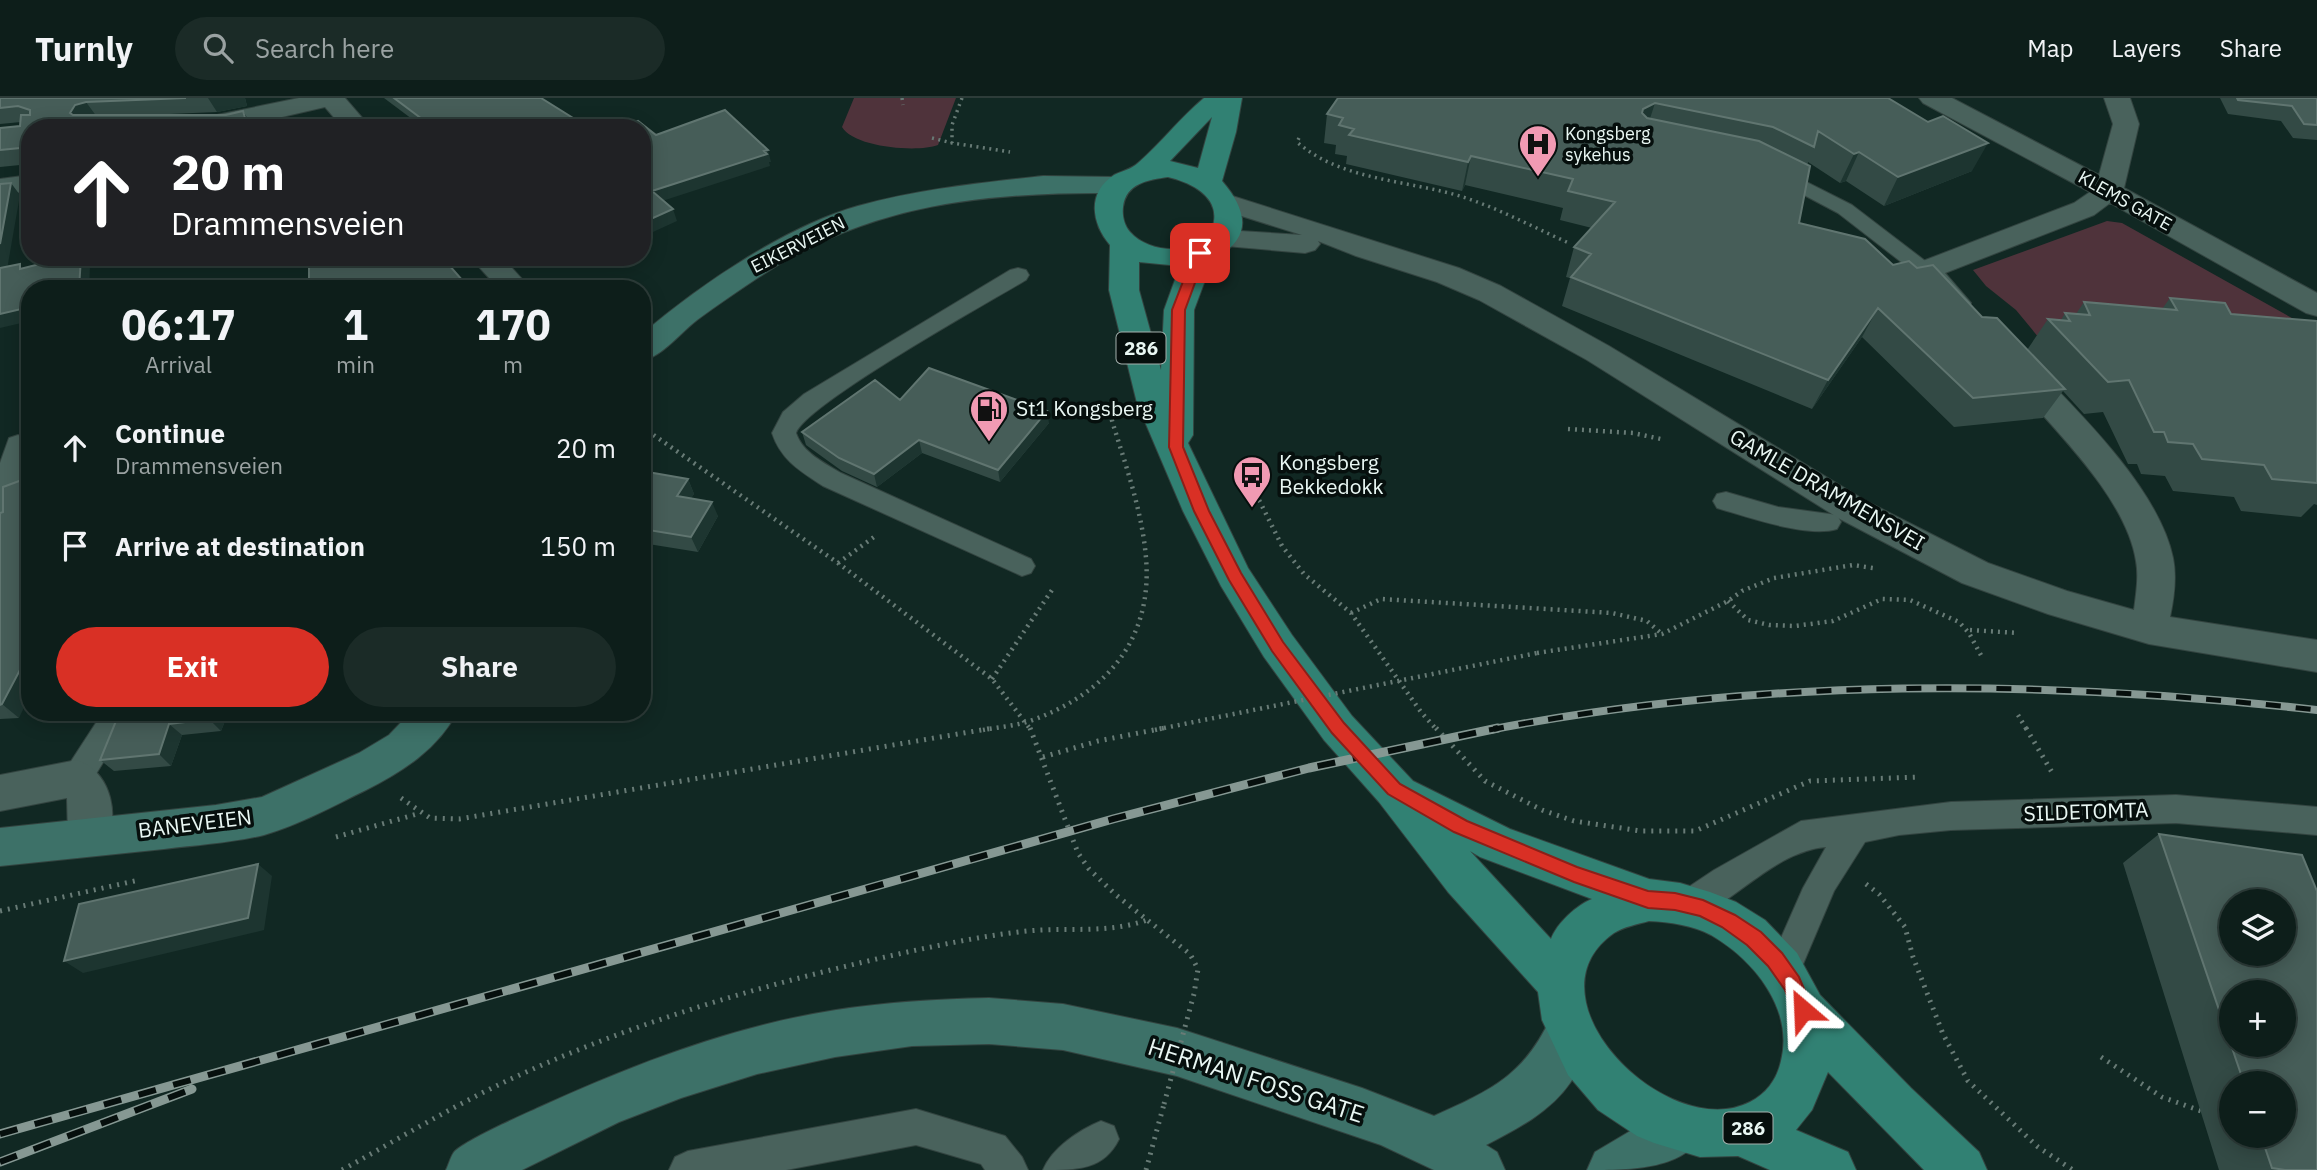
<!DOCTYPE html>
<html lang="en">
<head>
<meta charset="utf-8">
<style>
  body { margin:0; font-family:"IBM Plex Sans",sans-serif; background:#1b2b27; color:#f1f3f6; height:100vh; display:flex; flex-direction:column; font-size:26px; white-space:nowrap }
  * { box-sizing:border-box; margin:0 }
  p { font-size:23px; color:#9aa2a2 }
  .icon { flex:none; width:38px; height:38px; fill:none; stroke:currentColor; stroke-width:2; stroke-linecap:round; stroke-linejoin:round }
  .map { position:relative; flex:1; overflow:hidden }
  .details { position:absolute; left:21px; top:182px; width:630px; height:441px; display:flex; flex-direction:column; background:#0d1e1a; border-radius:28px; box-shadow:0 4px 18px #0003,0 0 0 2px #2d3c39 }
  .details>* { flex:none }
  .hud { position:absolute; left:21px; top:21px; width:630px; height:147px; border-radius:28px; box-shadow:0 4px 18px #0003,0 0 0 2px #2d3c39; background:#202124; color:#fff; overflow:hidden }
  .fabs { position:absolute; left:2219px; top:791px; display:grid; gap:14px }
  .fabs a { display:grid; place-items:center; width:77px; height:77px; border-radius:50%; background:#0d1e1a; box-shadow:0 4px 18px #0003,0 0 0 2px #2d3c39; font-size:35px }
  .pin { position:absolute; display:grid; place-items:center; width:60px; height:60px; color:#fff; margin:-30px; border-radius:14px; box-shadow:0 4px 10px #0006 }
  .me { position:absolute; width:77px; margin:-38px; rotate:334deg; stroke-linejoin:round; filter:drop-shadow(0 0 5px #0008) }
  .turn { display:flex; align-items:center; gap:24px; height:147px; padding:0 35px; font-size:32px }
  .turn .icon { width:91px; height:91px; stroke-width:2.5 }
  .turn b { display:block; font-size:49px; line-height:60px }
  .eta { display:flex; justify-content:space-evenly; align-items:center; height:119px; text-align:center }
  .eta b { font-size:42px; font-weight:700; line-height:49px }
  .action { display:flex; gap:14px; margin-top:auto; padding:14px 35px }
  .action a { flex:1; height:80px; border-radius:42px; background:#d93025; color:#fff; font-size:28px; font-weight:700; line-height:80px; text-align:center }
  .action a+a { background:#1b2b27; color:#f1f3f6 }
  ul { padding:0; list-style:none }
  li { display:flex; align-items:center; gap:21px; height:98px; padding:0 35px }
  li div { flex:1 }
  li b { display:block; font-size:26px }
  li em { font-style:normal }
  header { display:flex; align-items:center; gap:42px; box-sizing:border-box; height:98px; padding:0 35px; background:#0d1e1a; border-bottom:2px solid #2d3c39 }
  header strong { font-size:33px }
  nav { display:flex; gap:38px; margin-inline-start:auto; font-size:24px }
  .search { width:490px; height:63px; background:#1b2b27; display:flex; align-items:center; gap:18px; box-sizing:border-box; padding:0 24px; border-radius:38px; color:#9aa2a2; font-size:26px }
  .map>svg:first-child { display:block }
</style>
</head>
<body>
<header>
<strong>Turnly</strong>
<div class="search"><svg class="icon" aria-label="search" viewBox="0 0 24 24"><circle cx="10" cy="10" r="6"/><path d="M15 15l6 6"/></svg>Search here</div>
<nav><a>Map</a><a>Layers</a><a>Share</a></nav>
</header>
<div class="map">
<svg width="2317" height="1072" viewBox="0 0 2317 1072">
  <rect width="100%" height="100%" fill="#112823"/>
  <path fill="#4f333b" d="M854,0h102l-18,47c-21,8 -85,2 -96,-18z
    M2107,123l15,2 195,109 -273,12 -28,-34 -30,-24 -13,-16z"/>
  <g fill="none" stroke-linecap="round" stroke-linejoin="round">
    <defs>
      <path id="service" d="M1773,67l79,40 85,65 -3,5h-16l-80,-62 -72,-38 -3,-4 3,-4z
        M1018,170l8,2 3,5 -3,5c-37,22 -220,124 -230,153 7,20 27,29 45,40l190,86 4,7 -4,7 -9,3 -199,-90c-23,-15 -42,-26 -51,-53l11,-21 21,-18 206,-124z
        M18,337l9,3 3,8 -17,60 -4,7 -9,2v-52l9,-25z
        M1726,394l52,15 59,8 4,7 -4,7c-30,9 -89,-12 -120,-21l-4,-7 4,-7z
        M103,614h31l-46,75 -11,4 -11,-4 -4,-9 4,-9z
        M2176,697l141,12v28l-141,-12 -225,7 -52,5 -34,7 -31,49 -39,92 -12,5 -12,-5 -5,-11 37,-84 23,-41c-53,5 -89,55 -136,73l-12,-4 -4,-11 4,-11 36,-24 87,-49 150,-19z
        M916,1011l89,27 17,21 6,13h-43l-4,-6 -65,-19 -130,25h-117l6,-13 13,-6z
        M1101,1023l13,5 5,13c-15,31 -42,31 -76,31 9,-22 36,-40 58,-49z"/>
      <path id="minor" d="M299,0h46l26,30h-28l-18,-21 -90,21h-151l4,-6 9,-2 120,-5z
        M1919,0h33l147,77 14,-51 -9,-26h26l9,26 -15,64 193,105v23l-11,-3 -196,-110 -16,12 -149,58 26,30 -4,7 -11,3 -11,-3 -34,-40 4,-6 159,-61 16,-11 -167,-89z
        M30,77v16l-30,4v-16z
        M1226,96l233,74 42,18 108,60 257,155 122,62 79,28 67,19c2,-16 5,-33 2,-49 -8,-53 -61,-110 -96,-149 -13,-14 -29,-28 -39,-45l5,-7 11,-4 11,4c48,49 131,129 145,198 4,20 1,40 -3,59l147,23v32l-168,-28 -101,-30 -86,-31 -122,-64 -253,-159 -108,-60 -42,-18 -81,-26 -38,-15 2,3 -5,6 -10,3 -91,-8 -5,-6 5,-6 10,-3 78,5 -86,-27 -4,-6 4,-6z
        M470,159h32l29,32h-32z
        M77,662c36,13 43,58 28,90l-15,5 -15,-5 -7,-14 -1,-38 -67,13v-36z"/>
      <path id="secondary" d="M1043,78l74,1 10,2 4,6 -4,6 -10,2c-130,-1 -247,10 -358,84 -21,14 -42,28 -62,43 -18,14 -33,35 -55,41v-27c58,-49 142,-107 216,-128 61,-17 122,-23 185,-30z
        M411,614h46c-19,37 -55,60 -91,78 -33,16 -67,35 -102,45 -32,8 -67,10 -100,14 -55,6 -109,11 -164,17v-38l216,-23 46,-8 97,-44 30,-18z
        M989,900l74,6 114,24 185,60 72,28c58,-26 91,-41 118,-101l17,-6 17,6 7,17c-7,17 -12,36 -23,51 -20,29 -53,46 -84,62l11,7 8,18h-71l-53,-25 -204,-69 -114,-26 -74,-6 -77,2 -77,11 -78,17 -76,24 -62,24 -97,48h-76c3,-6 5,-15 9,-19 15,-13 65,-35 85,-44 94,-43 193,-81 296,-97 51,-8 102,-11 153,-12z
        M1682,1006l18,7 7,18c-21,41 -74,41 -120,41l8,-18 69,-41z"/>
      <path id="primary" d="M1204,0h38l-6,34 -14,49c26,30 31,58 -9,78l-19,51 -1,125 -5,8 60,125 44,67 60,81 61,65 97,48 139,50 31,4 30,9 26,10 29,18 32,33 23,42 91,93 68,64 8,18h-63l-96,-98 -16,38 -16,20 52,22 8,18h-86l-32,-14 -38,1 -46,-14 -17,-7 -39,-26 -30,-35 -26,-55 -4,-28 -90,-100 -69,-90 -55,-62 -60,-83 -43,-71 -38,-75 -46,-108 -28,-113 1,-45c-18,-21 -24,-52 4,-70 8,-4 18,-6 24,-12 23,-20 42,-45 66,-65zM1212,19l-14,51 -28,-7zM1168,79c21,5 50,18 46,44 -1,8 -3,14 -9,19 -22,15 -58,11 -75,-8 -6,-7 -8,-17 -7,-25 3,-24 25,-27 45,-30zM1139,164l41,4 -16,44 -3,60 -22,-80zM1470,753l10,6 112,42c-15,6 -35,24 -41,40zM1649,823c21,1 43,4 62,14 43,25 83,74 70,126 -4,18 -14,32 -31,41 -82,42 -229,-104 -136,-169 9,-6 24,-9 35,-12z"/>
    </defs>
    <use href="#service" stroke="#334440" stroke-width="2"/>
    <use href="#minor" stroke="#334440" stroke-width="2"/>
    <use href="#secondary" stroke="#334440" stroke-width="2"/>
    <use href="#primary" stroke="#334440" stroke-width="2"/>
    <path stroke="#687b76" stroke-width="3.5" stroke-dasharray="2 4.5" stroke-linecap="butt" d="M902,0l1,7
      M962,0l-10,27v18l58,9
      M932,40l20,5
      M1299,40l-2,4c44,39 112,38 166,55 37,12 72,31 108,47"/>
    <path stroke="#687b76" stroke-width="4.5" stroke-dasharray="2 5" stroke-linecap="butt" d="M642,329l196,136 154,116 39,51
      M1568,331l65,4 28,6
      M1256,396l26,52 22,28 47,39 70,99 16,18
      M838,465l36,-26
      M1728,503l20,19 21,5 26,1 38,-5 49,-22 28,1 49,22 10,11 14,26
      M1351,515l30,-14 231,14 35,8 15,13
      M1970,532l48,3
      M1537,555l125,-19 66,-33 14,-10 32,-13 79,-13 20,3
      M992,581l60,-89
      M2018,617l9,15
      M983,632c15,-3 32,-4 47,-9 74,-26 123,-80 116,-163 -4,-49 -22,-97 -36,-144
      M1155,632l9,-2"/>
    <path stroke="#687b76" stroke-width="5" stroke-dasharray="2 6" stroke-linecap="butt" d="M1030,630l48,125 11,16 27,26 74,59 8,15 -4,25
      M1436,630l49,53 57,29 32,11 67,10h54l115,-50 110,-4
      M2026,630l27,46
      M1043,659l55,-16 66,-13
      M401,700l29,20 29,1 534,-91
      M336,739l81,-23
      M1866,786l13,10 26,33 8,30 30,77 25,47 70,66 35,23
      M0,813l139,-31
      M2101,959l61,40 39,14
      M342,1072c60,-33 119,-69 182,-97 124,-56 256,-93 388,-122 38,-8 76,-16 115,-20 41,-4 80,3 120,-11
      M1146,1072l18,-66"/>
    <use href="#service" fill="#49625c" fill-rule="evenodd"/>
    <use href="#minor" fill="#49625c" fill-rule="evenodd"/>
    <use href="#secondary" fill="#3d7168" fill-rule="evenodd"/>
    <use href="#primary" fill="#318173" fill-rule="evenodd"/>
    <defs>
      <path id="rail-far1" d="M1489,632c274,-53 552,-51 828,-20"/>
      <path id="rail" d="M0,1036l1113,-315 196,-51 189,-40
        M0,1064l192,-73"/>
    </defs>
    <use href="#rail-far1" stroke="#869893" stroke-width="8"/>
    <use href="#rail" stroke="#869893" stroke-width="9"/>
    <use href="#rail-far1" stroke="#060f0d" stroke-width="5" stroke-dasharray="15" stroke-linecap="butt"/>
    <use href="#rail" stroke="#060f0d" stroke-width="6" stroke-dasharray="18" stroke-linecap="butt"/>
    <path stroke="#687b76" stroke-width="4.5" stroke-dasharray="2 5" stroke-linecap="butt" d="M1164,630l373,-75"/>
    <path stroke="#687b76" stroke-width="5" stroke-dasharray="2 6" stroke-linecap="butt" d="M1164,1006l30,-110"/>
  </g>
  <path fill="#334a45" fill-rule="evenodd" d="M0,0h245l2,8 -30,6 -71,3h80l17,-4 10,17h-223v36l-30,3v-39l20,-2 1,-4 -21,2z
    M384,0h157l48,30h-165z
    M1338,0h550l84,73 -88,35 -38,-25 -6,2 -32,-21 -9,61 94,42 24,3 110,82 21,-31 13,1 4,-7 11,1 8,-12 78,7 8,-11 61,16 86,7v184l-3,-1 -13,13 -60,-6 -7,-14 -61,-6 -8,-15 -24,-2 -4,-10h-9l-25,-52 -19,2 -21,-23 -20,27 -89,9 -92,-90 -50,72 -250,-103 8,-28 -4,-1 8,-30 18,-19 -32,-8 3,-12 -98,-23 -3,6 -116,-27 1,-8 -12,-2 1,-9 -12,-2 3,-29z
    M2220,0h97v42l-24,-2 -12,-17 -53,-7z
    M900,302l149,23 -49,59 -78,-29 -45,34 -35,-16 -36,-26 -4,-13z
    M642,373l46,8 6,15 -3,4 27,18 -20,36 -56,-9z
    M3,414l16,206 -19,1v-206z
    M155,614h96l-2,6 -24,3 -4,10 -39,4 -11,31 -57,5 -14,-11 53,-45z
    M2159,736l143,21 15,36v279h-98l-96,-307zM2231,803h53v53h-53zM2231,894h53v53h-53zM2231,985h53v53h-53z"/>
  <path fill="#1d3530" d="M208,0h37l2,8 -30,6z
    M86,4l11,15 -15,11 -12,-15 5,-8z
    M1655,5l-9,28 -12,7 9,-29z
    M243,13l10,17h-5z
    M1988,45l-16,28 -88,35 14,-29z
    M768,52l3,12h-2l1,4 -114,37 -4,-12z
    M1859,54l-13,29 -6,2 14,-29z
    M1471,58l-6,29 -3,6 6,-29z
    M11,85l9,12 -15,86 -5,-6v-31z
    M673,111l4,12 -35,16v-14z
    M81,159h3l6,9 -1,23h-10z
    M30,209v14l-30,7v-14z
    M1878,210l-16,29 -50,72 16,-29z
    M1047,313l2,12 -49,59 -2,-12z
    M919,342l3,13 -45,34 -3,-13z
    M688,381l6,15 -11,16 -6,-14z
    M712,404l6,14 -20,36 -7,-15z
    M30,553v44l-11,23 -17,-14z
    M212,614h5l8,9 -4,10 -12,-12z
    M242,614h9l-2,6z
    M169,626l13,11 -11,31 -12,-12z
    M258,766l14,12 -8,54 -181,43 -19,-12z"/>
  <path fill="#465d58" stroke="#607570" stroke-width="2" fill-rule="evenodd" d="M0,0h186l-100,4 -11,3 -5,8 3,2h153l17,-4 5,17h-218v19l-30,3v-22l20,-2 1,-11h9v-5l-12,-4 -18,2z
    M394,0h147l48,30h-111l-1,-3 -9,3h-34z
    M1338,0h550l40,24 15,-6 45,27 -90,34 -39,-25 -5,2 -36,-23 -4,16 -41,-20 -118,-24 -12,6 -1,4 5,5 112,23 51,25 -11,57 66,16 28,26 16,-4 8,7 16,-3 49,52 15,1 68,71 -92,9 -95,-90 -50,72 -257,-103 20,-23 -17,-7 41,-45 -47,-11 5,-12 -102,-23 -3,6 -119,-27 5,-6 -15,-4 4,-7 -16,-4z
    M2237,0h80v27l-13,-1 -12,-18 -54,-6z
    M725,12l43,40 -4,1 3,3 -115,37 21,18 -31,14v-95h-21l17,-7 18,14z
    M11,85l-11,61v-60z
    M68,159h13l-2,32h-49v18l-30,7v-46l20,-4v5z
    M319,159h123l28,32h-161v-27z
    M2170,200l55,5 6,11 86,7v162l-45,-4 -8,-14 -62,-6 -9,-15 -25,-2 -4,-10h-10l-25,-52 -21,2 -60,-63 22,2 -5,-8 25,2 -6,-13 93,8z
    M929,270l118,43 -49,59 -79,-30 -45,34 -35,-16 -37,-26 73,-52 25,20z
    M642,373l46,8 -11,17 35,6 -21,35 -49,-8z
    M30,379v174l-28,53 -2,1v-192l3,-1v-25z
    M155,614h57l-3,7 -40,5 -10,30 -59,6 16,-39 37,-6z
    M2159,736l143,21 15,36v279h-32l-13,-2 -11,-32h23v-53h-40zM2231,803h53v53h-53zM2231,894h53v53h-53z
    M258,766l-10,54 -184,43 15,-57z"/>
  <path fill="#d93025" stroke="#8d1f18" stroke-width="2" d="M1200,152l6,3 -21,57 -2,137 26,64 32,62 42,69 61,81 56,61 67,37 110,46 71,24 27,2 28,7 32,15 26,17 21,21 17,24 14,33 -3,7 -7,3 -7,-3 -11,-27 -17,-24 -21,-21 -25,-18 -22,-11 -25,-6 -27,-2 -74,-26 -120,-50 -66,-38 -56,-61 -60,-82 -43,-71 -35,-69 -25,-64 3,-137 22,-57z"/>
  <defs>
    <symbol id="hospital-pin" viewBox="-11 -11 22 30"><path d="M0 17L-7.5 6A9.5 9.5 0 1 1 7.5 6Z" fill="#f19ab3" stroke="#060f0d"/><path d="M-5-5h3v3.5h4V-5h3V5h-3V1.5h-4V5h-3Z" fill="#111"/></symbol>
    <symbol id="fuel-pin" viewBox="-11 -11 22 30"><path d="M0 17L-7.5 6A9.5 9.5 0 1 1 7.5 6Z" fill="#f19ab3" stroke="#060f0d"/><path d="M-5.5-6h7V0h2V4h1.3V-2.5L3-4.5l.8-.8L6-3V5H2.5V1h-1V6h-7ZM-4.2-4.7v3.2H.2V-4.7Z" fill="#111"/></symbol>
    <symbol id="bus-pin" viewBox="-11 -11 22 30"><path d="M0 17L-7.5 6A9.5 9.5 0 1 1 7.5 6Z" fill="#f19ab3" stroke="#060f0d"/><path d="M-5-6H5V4H4V6H2V4H-2V6H-4V4H-5ZM-3.5-4V0h7V-4ZM-3.5 1.2v1.5H-2V1.2ZM2 1.2v1.5H3.5V1.2Z" fill="#111"/></symbol>
  </defs>
  <g fill-rule="evenodd">
    <use href="#hospital-pin" x="1516" y="24" width="44" height="60"/>
    <use href="#fuel-pin" x="967" y="289" width="44" height="60"/>
    <use href="#bus-pin" x="1230" y="355" width="44" height="60"/>
  </g>
  <g text-anchor="middle" stroke-width="7" stroke-linejoin="round" paint-order="stroke">
    <g font-size="18" fill="#e9f7f3" stroke="#060f0d" text-anchor="start">
      <text x="1565" y="42">Kongsberg<tspan x="1565" dy="21">sykehus</tspan></text>
    </g>
    <g font-size="18" fill="#e9f7f3" stroke="#060f0d">
      <text transform="translate(2125 103) rotate(29)" y="6">KLEMS GATE</text>
      <text transform="translate(798 147) rotate(-27)" y="6">EIKERVEIEN</text>
    </g>
    <g fill="#060f0d" stroke="#a5b1ae" stroke-width="2">
      <rect x="1116.5" y="234.5" width="49" height="31" rx="5"/>
      <rect x="1723.5" y="1014.5" width="49" height="31" rx="5"/>
    </g>
    <g font-size="19" font-weight="bold" fill="#e9f7f3">
      <text x="1141" y="257">286</text>
      <text x="1748" y="1037">286</text>
    </g>
    <g font-size="21" fill="#e9f7f3" stroke="#060f0d" text-anchor="start">
      <text x="1016" y="318">St1 Kongsberg</text>
      <text x="1279" y="372">Kongsberg<tspan x="1279" dy="24">Bekkedokk</tspan></text>
    </g>
    <g font-size="21" fill="#e9f7f3" stroke="#060f0d">
      <text transform="translate(1827 392) rotate(30)" y="7">GAMLE DRAMMENSVEI</text>
      <text transform="translate(2086 714) rotate(-2)" y="7">SILDETOMTA</text>
      <text transform="translate(195 726) rotate(-7)" y="7">BANEVEIEN</text>
    </g>
    <g font-size="24" fill="#e9f7f3" stroke="#060f0d">
      <text transform="translate(1256 983) rotate(18)" y="8">HERMAN FOSS GATE</text>
    </g>
  </g>
</svg>
<div class="fabs">
<a><svg class="icon" aria-label="layers" viewBox="0 0 24 24"><path d="M12 4l9 5-9 5-9-5zM3 14l9 5 9-5"/></svg></a>
<a>+</a>
<a>−</a>
</div>
<div class="pin" style="left:1200px;top:155px;background:#d93025"><svg class="icon" aria-label="arrive" viewBox="0 0 24 24"><path d="M6 21V4h12l-3 4 3 4H6"/></svg></div>
<svg class="me" style="left:1803px;top:912px" viewBox="-20 -20 40 40"><path d="M0-17L14 15 0 8-14 15z" fill="#d93025" stroke="#fff" stroke-width="4"/></svg>
<div class="hud">
<div class="turn"><svg class="icon" aria-label="ahead" viewBox="0 0 24 24"><path d="M12 20V5M6 11l6-6 6 6"/></svg><div><b>20 m</b>Drammensveien</div></div>
</div>
<section class="details">
<div class="eta">
<div><b>06:17</b><p>Arrival</p></div>
<div><b>1</b><p>min</p></div>
<div><b>170</b><p>m</p></div>
</div>
<ul>
<li><svg class="icon" aria-label="ahead" viewBox="0 0 24 24"><path d="M12 20V5M6 11l6-6 6 6"/></svg><div><b>Continue</b><p>Drammensveien</p></div><em>20 m</em></li>
<li><svg class="icon" aria-label="arrive" viewBox="0 0 24 24"><path d="M6 21V4h12l-3 4 3 4H6"/></svg><div><b>Arrive at destination</b></div><em>150 m</em></li>
</ul>
<div class="action"><a>Exit</a><a>Share</a></div>
</section>
</div>
</body>
</html>
